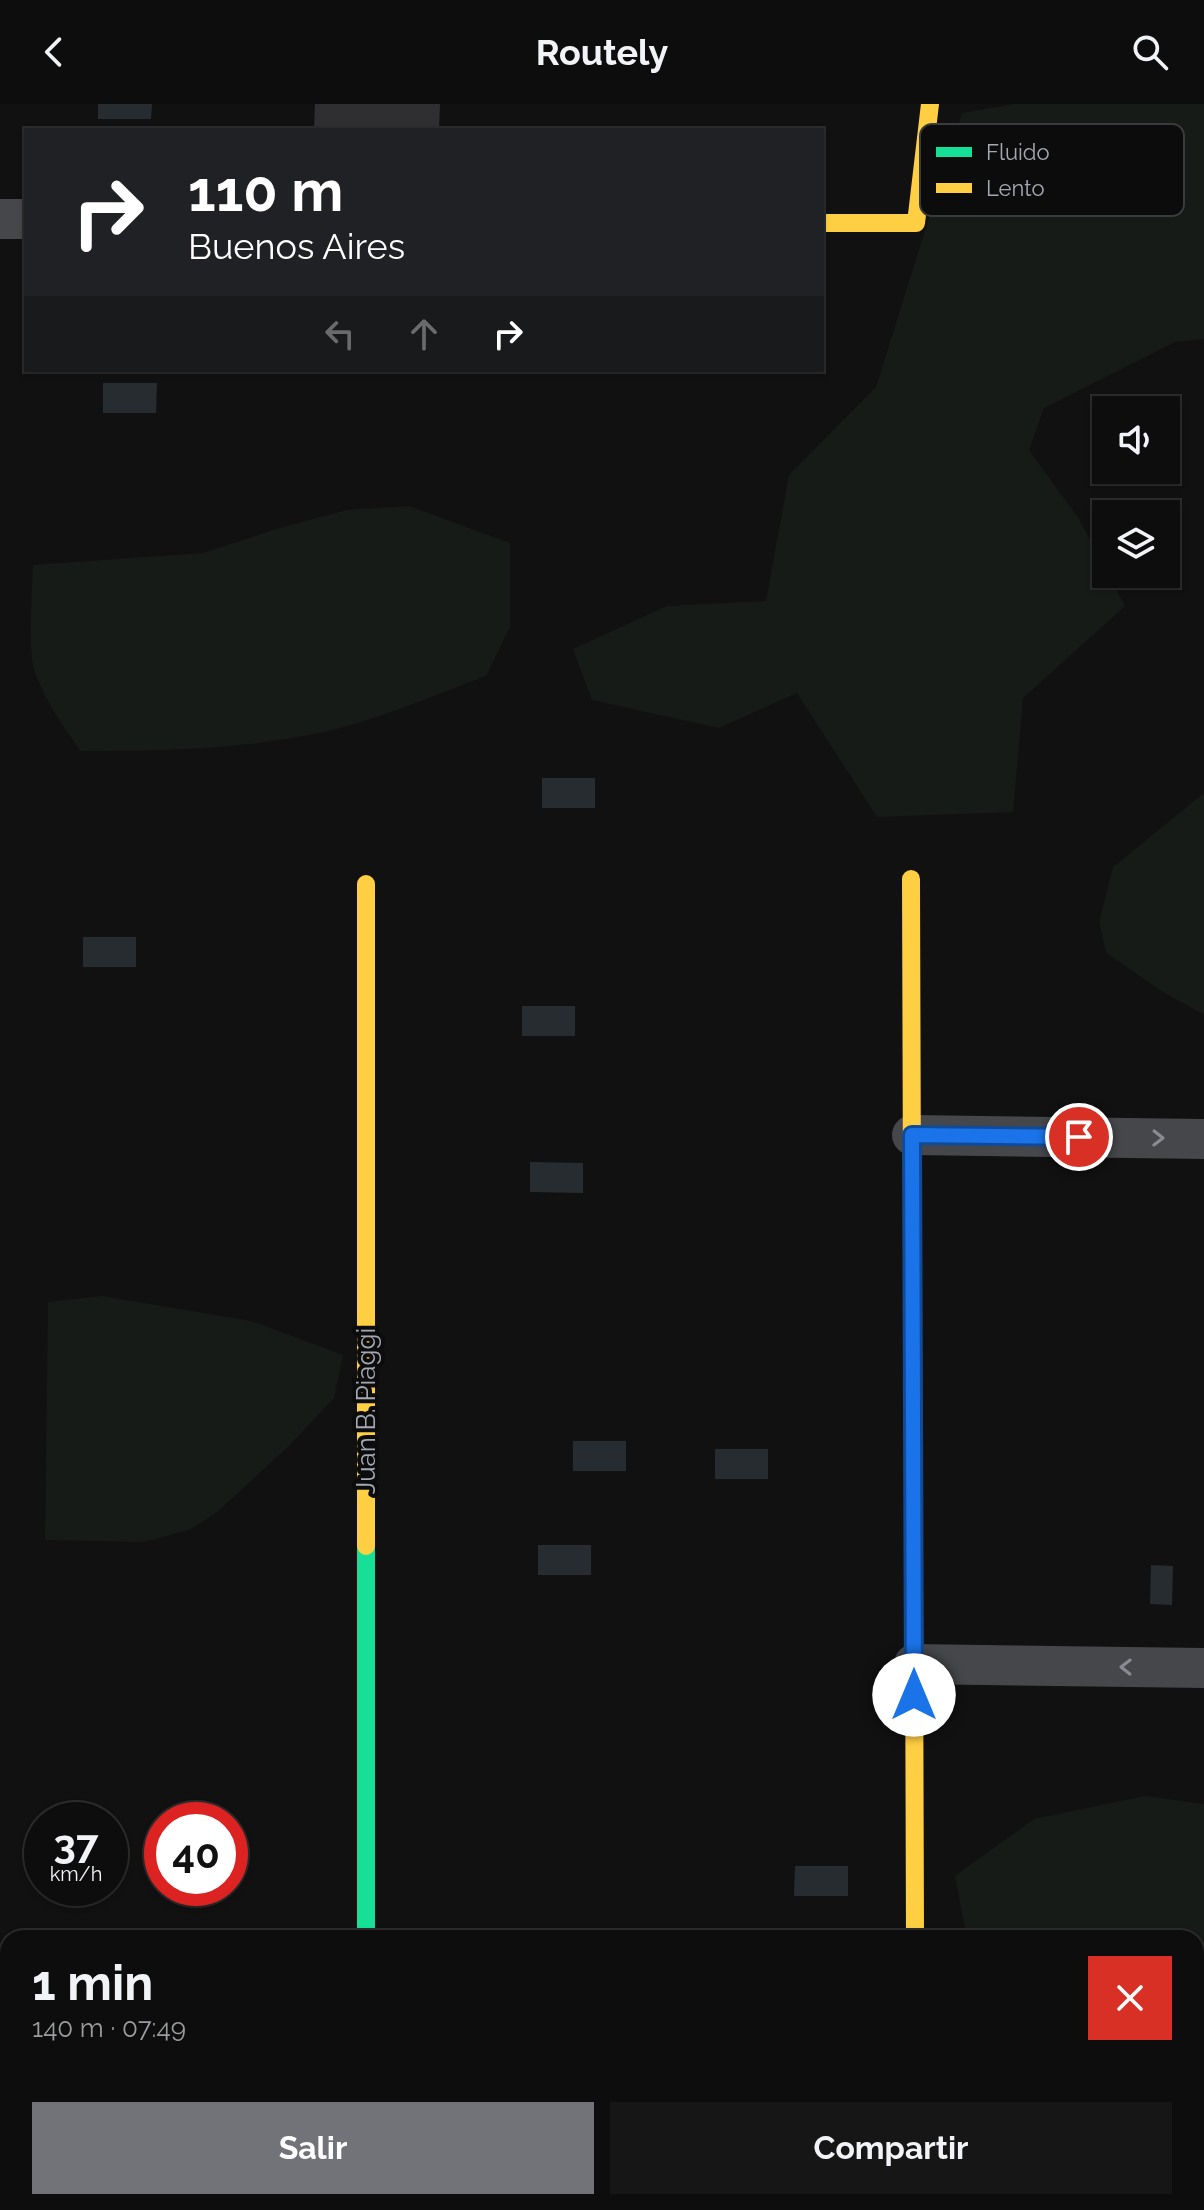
<!DOCTYPE html>
<html lang="es">
<head>
<meta charset="utf-8">
<style>
  body { margin:0; font-family:Raleway,sans-serif; background:#161617; color:#f1f3f6; height:100vh; display:flex; flex-direction:column; font-size:30px; white-space:nowrap }
  * { box-sizing:border-box; margin:0 }
  p { font-size:26px; color:#9a9c9e }
  .icon { flex:none; width:44px; height:44px; fill:none; stroke:currentColor; stroke-width:2; stroke-linecap:round; stroke-linejoin:round }
  .map { position:relative; flex:1; overflow:hidden }
  .panel { position:absolute; left:0px; top:1826px; width:1204px; height:280px; display:flex; flex-direction:column; background:#0d0d0e; border-radius:24px 24px 0 0; box-shadow:0 2px 6px #0004,0 0 0 2px #2d2d2e }
  .panel>* { flex:none }
  .hud { position:absolute; left:24px; top:24px; width:800px; height:244px; border-radius:0px; box-shadow:0 2px 6px #0004,0 0 0 2px #2d2d2e; background:#202124; color:#fff; overflow:hidden }
  .tools { position:absolute; left:1092px; top:292px; display:grid; gap:16px }
  .tools a { display:grid; place-items:center; width:88px; height:88px; border-radius:0px; background:#0d0d0e; box-shadow:0 2px 6px #0004,0 0 0 2px #2d2d2e; font-size:40px }
  .speed { position:absolute; left:24px; top:1698px; display:flex; gap:16px; font-size:40px; font-weight:700; text-align:center }
  .speed>* { display:grid; place-content:center; width:104px; height:104px; border-radius:50%; background:#0d0d0e; box-shadow:0 2px 6px #0004,0 0 0 2px #2d2d2e; line-height:1 }
  .speed small { font-size:20px; font-weight:400 }
  .speed .limit { border:12px solid #d22; background:#fff; color:#111 }
  .pin { position:absolute; display:grid; place-items:center; width:68px; height:68px; color:#fff; margin:-34px; border:4px solid #fff; border-radius:50%; box-shadow:0 2px 8px #0007 }
  .me { position:absolute; width:88px; margin:-44px; rotate:0deg; stroke-linejoin:round; filter:drop-shadow(0 0 6px #0008) }
  .turn { display:flex; align-items:center; gap:28px; height:168px; padding:0 32px; font-size:36px }
  .turn .icon { width:104px; height:104px; stroke-width:2.5 }
  .turn b { display:block; font-size:56px; line-height:68px }
  .lanes { display:flex; align-items:center; height:76px; padding:0 32px; background:#0003; justify-content:center; gap:40px; direction:ltr }
  .lanes .off { opacity:.35 }
  .round { display:grid; place-items:center; flex:none; width:84px; height:84px; border-radius:0px; background:#161617 }
  .overview { display:flex; align-items:center; justify-content:space-between; height:136px; padding:0 32px }
  h1 { font-size:48px; font-weight:700; line-height:60px }
  .action { display:flex; gap:16px; margin-top:auto; padding:16px 32px }
  .action a { flex:1; height:92px; border-radius:0px; background:#717379; color:#fff; font-size:32px; font-weight:700; line-height:92px; text-align:center }
  .action a+a { background:#161617; color:#f1f3f6 }
  header { display:flex; justify-content:space-between; align-items:center; height:104px; padding:0 32px; background:#0d0d0e; font-size:36px; font-weight:700 }
  .map>svg:first-child { display:block }
</style>
</head>
<body>
<header><svg class="icon" aria-label="back" viewBox="0 0 24 24"><path d="M15 5l-7 7 7 7"/></svg>Routely<svg class="icon" aria-label="search" viewBox="0 0 24 24"><circle cx="10" cy="10" r="6"/><path d="M15 15l6 6"/></svg></header>
<div class="map">
<svg width="1204" height="2106" viewBox="0 0 1204 2106">
  <rect width="100%" height="100%" fill="#111112"/>
  <path fill="#171b17" d="M1015,0h189v235l-29,3 -131,66 -15,42 50,69 27,51v4h2l17,32 -102,92 -10,114 -136,5 -80,-124 -78,35 -127,-28 -19,-51 94,-43 99,-5 23,-126 87,-88 86,-274z
    M409,402l101,37v84l-24,49c-44,16 -87,35 -132,48 -86,25 -183,27 -273,27 -16,-21 -47,-67 -49,-93 -3,-30 0,-63 1,-93l170,-12 77,-25 67,-18z
    M1204,689v222l-46,-26 -52,-37 -7,-30 14,-55z
    M102,1192l149,25 92,34 -9,43 -45,48 -72,66 -26,17 -46,13 -100,-2 3,-238z
    M1145,1692l59,8v191l-8,3v-60h-229l-12,-62 79,-57z
    M0,1854h8v209h-8z
    M501,2098h389v8h-389z"/>
  <path fill="#272c31" d="M98,0h54l-1,15h-53z
    M103,279h54l-1,30h-53z
    M542,674h53v30h-53z
    M83,833h53v30h-53z
    M522,902h53v30h-53z
    M530,1058l53,1v30l-53,-1z
    M573,1337h53v30h-53z
    M715,1345h53v30h-53z
    M538,1441h53v30h-53z
    M1151,1461l22,1 -1,39 -22,-1z
    M795,1762h53v30h-54z"/>
  <path fill="#2f2f32" d="M315,0h125l-1,26h-125z"/>
  <g fill="none" stroke-linecap="round" stroke-linejoin="round">
    <path stroke="#46474a" stroke-width="40" d="M0,115h26
      M912,1031l292,4
      M914,1560l290,4
      M918,2105l53,1
      M364,2106v-8"/>
    <path stroke="#16e098" stroke-width="18" d="M912,1086l2,422
      M366,1442v392"/>
    <path stroke="#ffcf43" stroke-width="18" d="M822,119h94l14,-119
      M911,775l1,311
      M366,780v662
      M914,1508l1,326"/>
  </g>
  <defs><path id="oneway-chevron" d="M-2-3.5L2.5 0L-2 3.5" fill="none" stroke-width="1.6" stroke-linecap="round" stroke-linejoin="round" transform="scale(2)"/></defs>
  <g stroke="#888b92">
    <use href="#oneway-chevron" transform="translate(1158 1034) rotate(1)"/>
    <use href="#oneway-chevron" transform="translate(1126 1563) rotate(-179)"/>
  </g>
  <g fill="none" stroke-linecap="round" stroke-linejoin="round">
    <defs>
      <path id="route" d="M914,1591l-2,-560 167,2"/>
    </defs>
    <use href="#route" stroke="#114b97" stroke-width="20"/>
    <use href="#route" stroke="#1a73e8" stroke-width="14"/>
  </g>
  <g text-anchor="middle" stroke-width="8" stroke-linejoin="round" paint-order="stroke">
    <g font-size="26" fill="#a4a8b1" stroke="#0c0c0d">
      <text transform="translate(366 1307) rotate(-90)" y="9">Juan B. Piaggi</text>
    </g>
  </g>
  <rect x="920" y="20" width="264" height="92" rx="12" fill="#0c0c0d" stroke="#3a3b3e" stroke-width="2"/>
  <rect x="936" y="43" width="36" height="10" fill="#16e098"/>
  <rect x="936" y="79" width="36" height="10" fill="#ffcf43"/>
  <g font-size="22" fill="#a4a8b1">
    <text x="986" y="56">Fluido</text>
    <text x="986" y="92">Lento</text>
  </g>
</svg>
<div class="tools">
<a><svg class="icon" aria-label="sound" viewBox="0 0 24 24"><path d="M4 9h4l5-4v14l-5-4H4zM17 9q2 3 0 6"/></svg></a>
<a><svg class="icon" aria-label="layers" viewBox="0 0 24 24"><path d="M12 4l9 5-9 5-9-5zM3 14l9 5 9-5"/></svg></a>
</div>
<div class="speed"><div>37<small>km/h</small></div><div class="limit">40</div></div>
<div class="pin" style="left:1079px;top:1033px;background:#d93025"><svg class="icon" aria-label="arrive" viewBox="0 0 24 24"><path d="M6 21V4h12l-3 4 3 4H6"/></svg></div>
<svg class="me" style="left:914px;top:1591px" viewBox="-20 -20 40 40"><circle r="19" fill="#fff"/><path d="M0-13L10 11 0 6-10 11z" fill="#1a73e8"/></svg>
<div class="hud">
<div class="turn"><svg class="icon" aria-label="right" viewBox="0 0 24 24"><path d="M7 20v-9h11M14 6l5 5-5 5"/></svg><div><b>110 m</b>Buenos Aires</div></div>
<div class="lanes"><svg class="icon off" aria-label="left" viewBox="0 0 24 24"><path d="M17 20v-9H6M10 6l-5 5 5 5"/></svg><svg class="icon off" aria-label="ahead" viewBox="0 0 24 24"><path d="M12 20V5M6 11l6-6 6 6"/></svg><svg class="icon" aria-label="right" viewBox="0 0 24 24"><path d="M7 20v-9h11M14 6l5 5-5 5"/></svg></div>
</div>
<section class="panel">
<div class="overview"><div><h1>1 min</h1><p>140 m · 07:49</p></div><a class="round" style="background:#d93025;color:#fff"><svg class="icon" aria-label="close" viewBox="0 0 24 24"><path d="M6 6l12 12M18 6L6 18"/></svg></a></div>
<div class="action"><a>Salir</a><a>Compartir</a></div>
</section>
</div>
</body>
</html>
